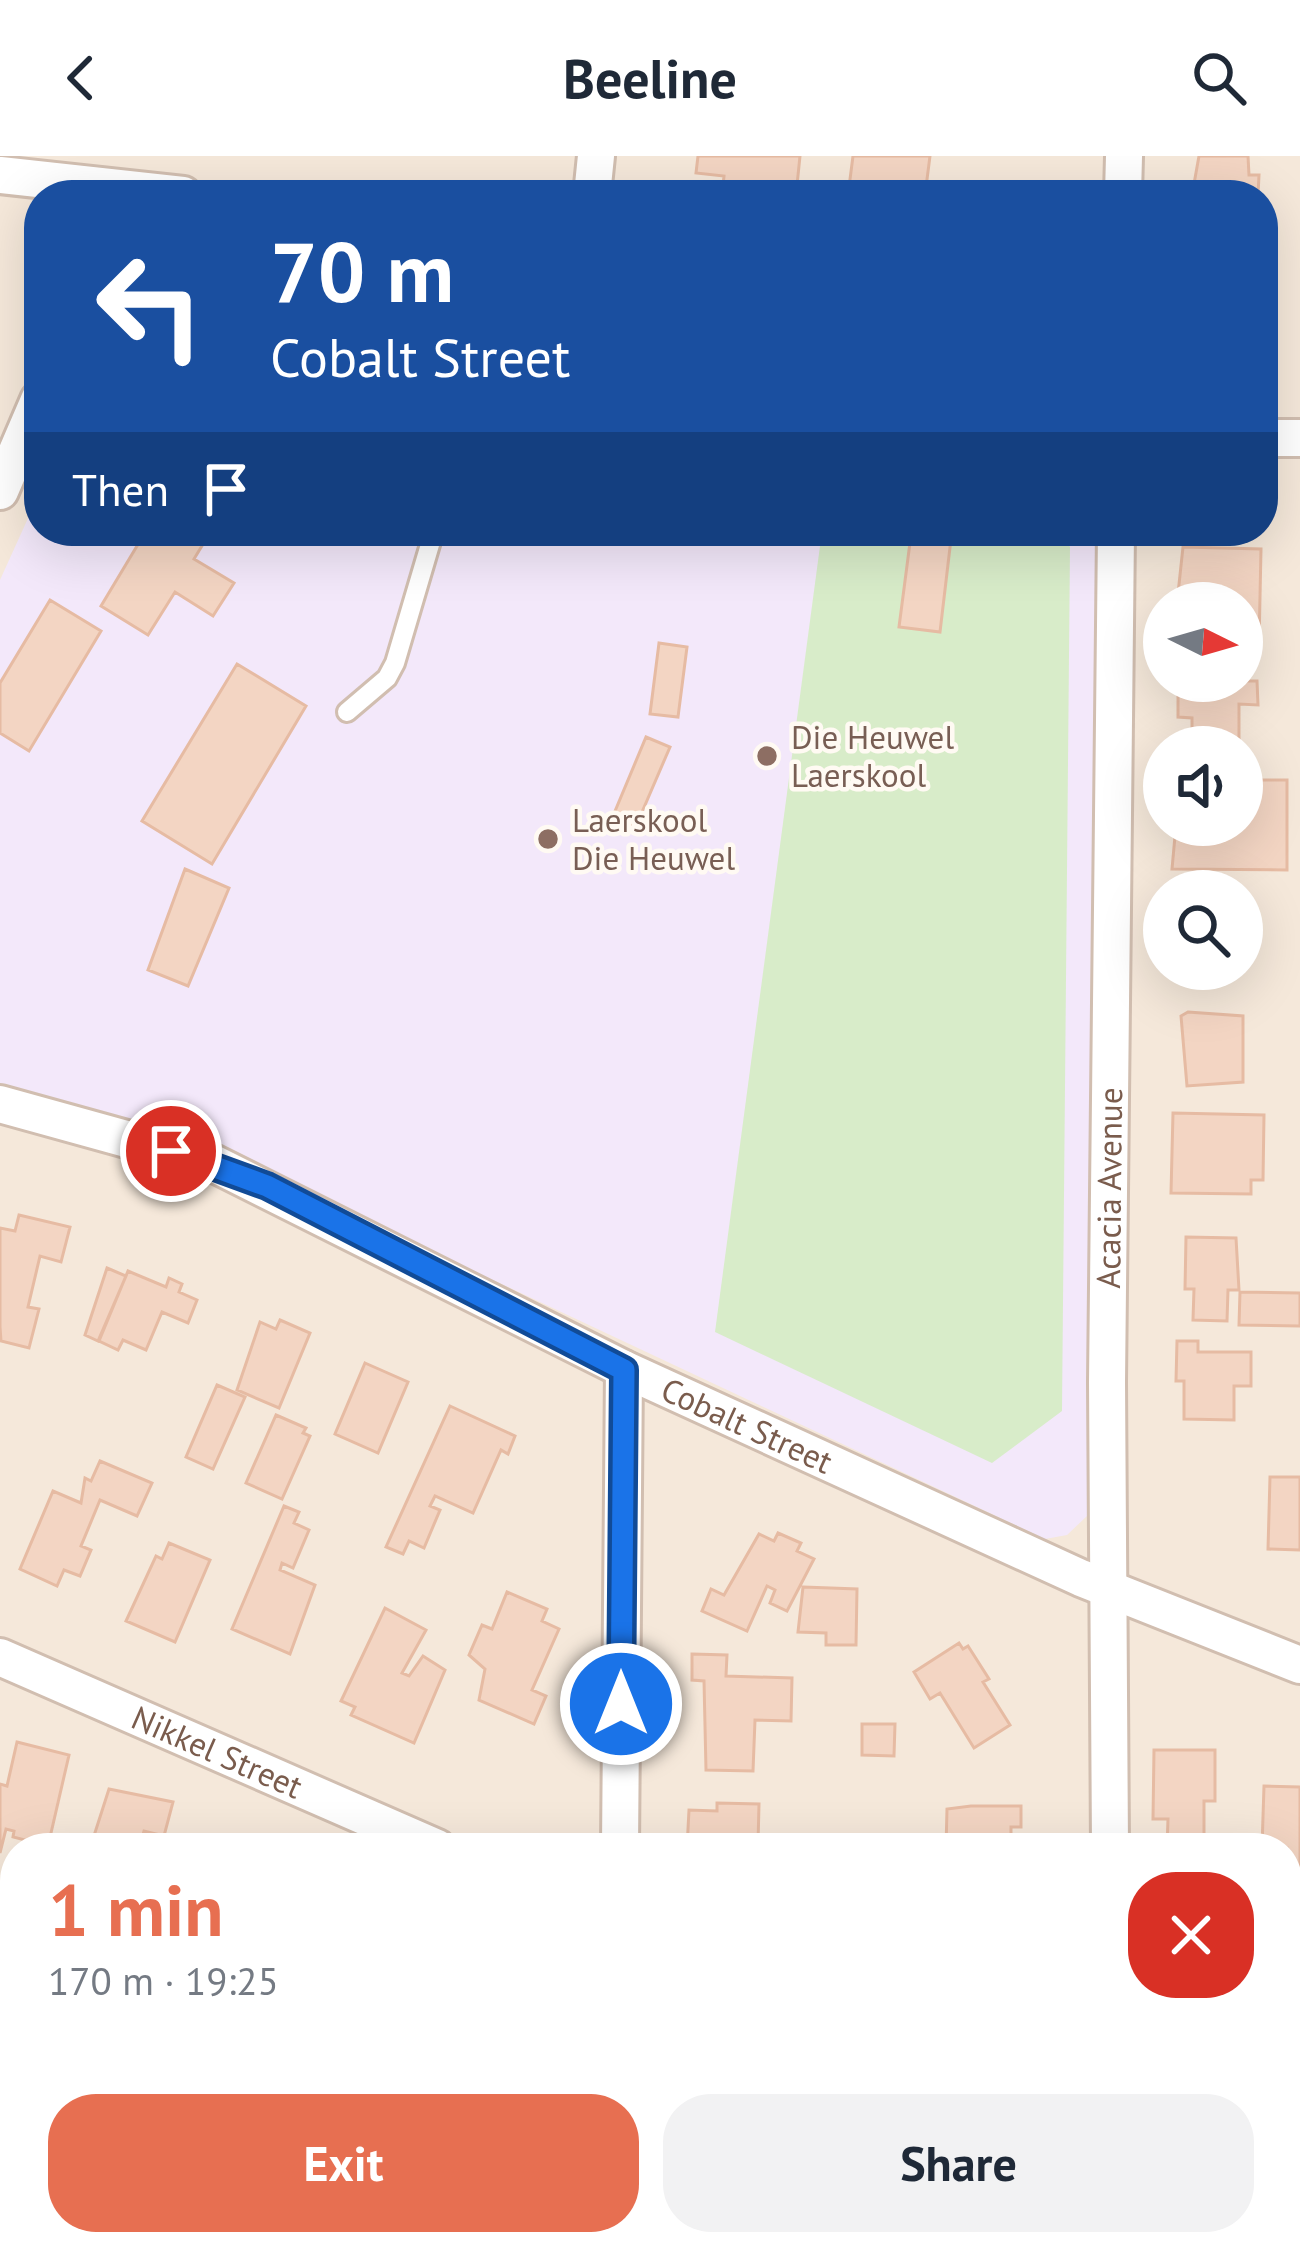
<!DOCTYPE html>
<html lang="en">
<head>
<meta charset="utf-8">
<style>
  body { margin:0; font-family:"PT Sans",sans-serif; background:#f2f2f3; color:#1f2937; height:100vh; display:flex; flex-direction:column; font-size:45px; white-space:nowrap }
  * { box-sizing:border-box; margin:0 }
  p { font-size:39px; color:#747a83 }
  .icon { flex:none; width:66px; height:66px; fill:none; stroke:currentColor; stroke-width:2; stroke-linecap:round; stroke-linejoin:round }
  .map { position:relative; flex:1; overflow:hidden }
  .sheet { position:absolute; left:0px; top:1677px; width:1302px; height:423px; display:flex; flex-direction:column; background:#fff; border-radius:48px 48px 0 0; box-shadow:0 12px 48px #0002 }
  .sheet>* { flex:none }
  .top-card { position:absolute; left:24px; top:24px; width:1254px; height:366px; border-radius:48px; box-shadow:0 12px 48px #0002; background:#1a4fa0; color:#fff; overflow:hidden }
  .needle { width:78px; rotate:95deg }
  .controls { position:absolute; left:1143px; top:426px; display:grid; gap:24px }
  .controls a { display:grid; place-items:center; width:120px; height:120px; border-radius:50%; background:#fff; box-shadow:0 12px 48px #0002; font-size:60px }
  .pin { position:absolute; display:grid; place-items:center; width:102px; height:102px; color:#fff; margin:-51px; border:6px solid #fff; border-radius:50%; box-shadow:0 3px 12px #0007 }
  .me { position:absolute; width:132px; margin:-66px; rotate:0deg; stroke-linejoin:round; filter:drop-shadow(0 0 9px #0008) }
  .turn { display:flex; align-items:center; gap:42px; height:252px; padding:0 48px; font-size:54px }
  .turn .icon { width:156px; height:156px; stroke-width:2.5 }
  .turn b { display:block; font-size:84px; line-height:102px }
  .then { display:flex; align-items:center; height:114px; padding:0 48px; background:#0003; gap:24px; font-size:45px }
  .round { display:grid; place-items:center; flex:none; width:126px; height:126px; border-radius:48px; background:#f2f2f3 }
  .overview { display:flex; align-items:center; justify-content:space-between; height:204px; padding:0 48px }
  h1 { font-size:72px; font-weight:800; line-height:90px; color:#e76f51 }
  .cta { display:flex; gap:24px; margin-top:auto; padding:24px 48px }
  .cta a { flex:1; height:138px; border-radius:48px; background:#e76f51; color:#fff; font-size:48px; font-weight:800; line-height:138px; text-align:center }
  .cta a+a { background:#f2f2f3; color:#1f2937 }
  header { display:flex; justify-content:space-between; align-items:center; height:156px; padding:0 48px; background:#fff; font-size:54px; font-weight:800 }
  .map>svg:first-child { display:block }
</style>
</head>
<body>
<header><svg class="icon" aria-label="back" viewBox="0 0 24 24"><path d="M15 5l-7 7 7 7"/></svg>Beeline<svg class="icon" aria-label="search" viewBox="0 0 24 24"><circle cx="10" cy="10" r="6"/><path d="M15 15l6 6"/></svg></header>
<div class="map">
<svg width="1300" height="2098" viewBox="0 0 1300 2098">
  <rect width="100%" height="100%" fill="#fdf6ec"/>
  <path fill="#f5e8da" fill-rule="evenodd" d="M0,0h1300v2098h-1300zM39,39h1224v336h-1224zM1164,447h78v78h-78zM1164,591h78v78h-78zM1164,735h78v78h-78zM15,1692h1272v393h-1272z"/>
  <path fill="#f3e8fa" d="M39,338v37h1061l-13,985 -20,19 -22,4 -810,-380 -235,-60v-519z"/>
  <path fill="#d8ecc9" d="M822,375h237l11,16 -8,864 -70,52 -277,-131z"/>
  <path fill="#f3d5c3" stroke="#e6bba3" stroke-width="3" d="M698,0h102l-4,39h-74l2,-19 -28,-3z
    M853,0h77l-5,39h-77z
    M1199,0h49l1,19h10l-1,20h-66z
    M146,375h65l-17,28 40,24 -21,33 -38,-24 -27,43 -47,-29z
    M911,379l40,4 -11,93 -41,-5z
    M1183,391l78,2 -2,96 -17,-1v-41h-65z
    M50,444l51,31 -72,120 -29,-18v-50z
    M659,487l28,4 -9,70 -28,-3z
    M237,508l69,42 -94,158 -70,-43z
    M1178,525h79l1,24 -19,-1v43h-47v-29l-14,-1z
    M646,581l24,10 -34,79 -23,-10z
    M1242,624h45v90l-115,-1 4,-44h66z
    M185,713l44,19 -41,98 -40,-16z
    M1188,856l55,4v66l-56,4 -6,-70z
    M1173,957l91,2 -1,65h-12v14l-80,-1z
    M19,1059l51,12 -9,35 -21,-6 -12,51 11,2 -10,39 -28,-7 -1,-14v-99l15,3z
    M1186,1081l50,1 3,52h-11l-1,31 -34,-1 1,-31h-9z
    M107,1112l19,8 -28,65 -13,-6z
    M128,1115l38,16 3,-9 13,6 -3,8 18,8 -9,23 -26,-11 -16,38 -23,-10 -5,10 -19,-9z
    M1240,1136l60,1v33l-61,-1z
    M280,1164l30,13 -31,75 -42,-18 23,-68 16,7z
    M1177,1185h21v11h53v34h-17v34l-50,-1v-38h-8z
    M365,1207l43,19 -30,71 -43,-19z
    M217,1229l28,12 -32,72 -27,-12z
    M450,1250l65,30 -7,18 -7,-4 -28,63 -38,-17 -5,10 10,4 -16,38 -15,-7 -6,13 -17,-7z
    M276,1259l30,13 -3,5 7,3 -28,63 -36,-16z
    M100,1305l52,22 -15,33 -37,-16 -19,46 10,4 -11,26 -16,-6 -7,16 -37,-17 33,-78 28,12 4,-25 6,3z
    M1270,1321h30v73l-32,-1z
    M284,1350l15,6 -5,11 15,7 -16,38 -11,-5 -2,7 35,15 -25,69 -58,-25z
    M778,1377l23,10 -4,8 17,8 -27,52 -17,-8 5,-13 -8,-4 -20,45 -45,-20 9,-22 13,6 35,-61 15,7z
    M169,1387l41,17 -35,82 -49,-21 30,-65 6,3z
    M803,1431l54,2 -1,56h-30v-12l-28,-1z
    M507,1436l40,17 -5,12 17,8 -27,61 14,6 -12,28 -55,-24 6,-31 -16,-14 13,-30 10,4z
    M385,1452l41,22 -24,43 7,3 14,-20 22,14 -31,73 -63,-28 4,-8 -14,-6z
    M959,1487l4,6 5,-3 21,33 -6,3 27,43 -36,23 -34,-55 -10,6 -16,-27z
    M692,1498l35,1 -1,21 66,2 -1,43 -36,-1 -2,51 -47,-1 -2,-89 -12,-1z
    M862,1568h33l-1,32 -32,-1z
    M17,1586l52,13 -21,91 -35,-9 1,-6 -8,-2 -6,24v-69l7,2z
    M1154,1594h61v51h-11v47h-37l1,-29h-15z
    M1264,1630l36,1v98l-13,-1v-36h-25z
    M109,1633l64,13 -9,34 -20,-5 -5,17 -48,-3z
    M717,1647l42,1 -1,40 10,4h-81l2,-38 28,1z
    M971,1650h50v21h-10v21h-65l1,-39z
    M15,1878v102l-15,-9v-66z
    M1287,1899h13v75h-13z
    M245,2085h44l-7,13h-13z
    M333,2085h55l-8,13h-61z
    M499,2085h47v13h-47z
    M918,2085h82l-16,6 -66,-2z
    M1214,2085h67l1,13h-68z"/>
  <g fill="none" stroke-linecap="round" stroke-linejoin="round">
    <defs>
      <path id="service" d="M347,556l40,-34 8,-15 39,-132"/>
      <g id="minor">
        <path d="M0,19l183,20"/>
        <path d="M592,39l4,-39"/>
        <path d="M1123,39l1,-39"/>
        <path d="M1263,282h37"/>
        <path d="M0,335l39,-91"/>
        <path id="s1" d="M0,948l213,59 411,206 457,209 219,87"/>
        <path id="s2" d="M0,1501l437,191"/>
        <path d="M620,1692l4,-479"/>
        <path id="s3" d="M1110,1692l-3,-466 9,-851"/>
        <path d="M24,2085l24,13"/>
        <path d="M615,2098l1,-13"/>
        <path d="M1102,2098v-13"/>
      </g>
    </defs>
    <use href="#service" stroke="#d1beb0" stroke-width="24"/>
    <use href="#minor" stroke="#d1beb0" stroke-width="42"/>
    <use href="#service" stroke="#fff" stroke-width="18"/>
    <use href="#minor" stroke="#fff" stroke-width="36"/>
  </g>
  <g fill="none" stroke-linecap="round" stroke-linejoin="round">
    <defs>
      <path id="route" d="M171,995l96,35 357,184 -3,334"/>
    </defs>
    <use href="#route" stroke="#114b97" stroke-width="30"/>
    <use href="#route" stroke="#1a73e8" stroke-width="21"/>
  </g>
  <g fill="#8d6e63" stroke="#fffaf3" stroke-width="4.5">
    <circle cx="767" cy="600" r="12"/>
    <circle cx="548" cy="683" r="12"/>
  </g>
  <g text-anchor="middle" stroke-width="9" stroke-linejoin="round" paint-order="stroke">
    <g font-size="33" fill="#785e54" stroke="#fffaf3" text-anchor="start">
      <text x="791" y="593">Die Heuwel<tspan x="791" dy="38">Laerskool</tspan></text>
      <text x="572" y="676">Laerskool<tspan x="572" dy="38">Die Heuwel</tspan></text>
    </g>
    <g font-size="33" fill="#7a5c4d" stroke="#fffaf3">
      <text dy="12" stroke="none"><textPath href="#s3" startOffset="660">Acacia Avenue</textPath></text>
      <text dy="12" stroke="none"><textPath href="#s1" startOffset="816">Cobalt Street</textPath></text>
      <text dy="12" stroke="none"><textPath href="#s2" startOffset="237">Nikkel Street</textPath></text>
    </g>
  </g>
</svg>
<div class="controls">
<a><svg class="needle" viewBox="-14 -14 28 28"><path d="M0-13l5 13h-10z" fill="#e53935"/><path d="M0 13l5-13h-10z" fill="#747a83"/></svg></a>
<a><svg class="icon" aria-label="sound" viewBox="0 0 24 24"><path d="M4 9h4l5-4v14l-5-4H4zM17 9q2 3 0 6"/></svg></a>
<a><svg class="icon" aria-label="search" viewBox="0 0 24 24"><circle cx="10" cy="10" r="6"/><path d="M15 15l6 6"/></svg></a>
</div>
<div class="pin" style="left:171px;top:995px;background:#d93025"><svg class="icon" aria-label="arrive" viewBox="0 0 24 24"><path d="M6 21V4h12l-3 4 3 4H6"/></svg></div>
<svg class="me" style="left:621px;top:1548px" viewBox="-20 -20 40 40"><circle r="17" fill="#1a73e8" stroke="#fff" stroke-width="3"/><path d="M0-11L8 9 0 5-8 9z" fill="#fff"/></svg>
<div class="top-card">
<div class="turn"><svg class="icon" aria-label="left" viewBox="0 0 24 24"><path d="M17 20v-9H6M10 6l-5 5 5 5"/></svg><div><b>70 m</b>Cobalt Street</div></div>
<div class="then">Then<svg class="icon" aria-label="arrive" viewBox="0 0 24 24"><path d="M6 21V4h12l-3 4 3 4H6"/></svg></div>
</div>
<section class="sheet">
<div class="overview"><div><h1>1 min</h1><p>170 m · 19:25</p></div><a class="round" style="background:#d93025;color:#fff"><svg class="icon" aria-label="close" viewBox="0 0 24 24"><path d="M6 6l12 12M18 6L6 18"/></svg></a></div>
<div class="cta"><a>Exit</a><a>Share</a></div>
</section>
</div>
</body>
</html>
